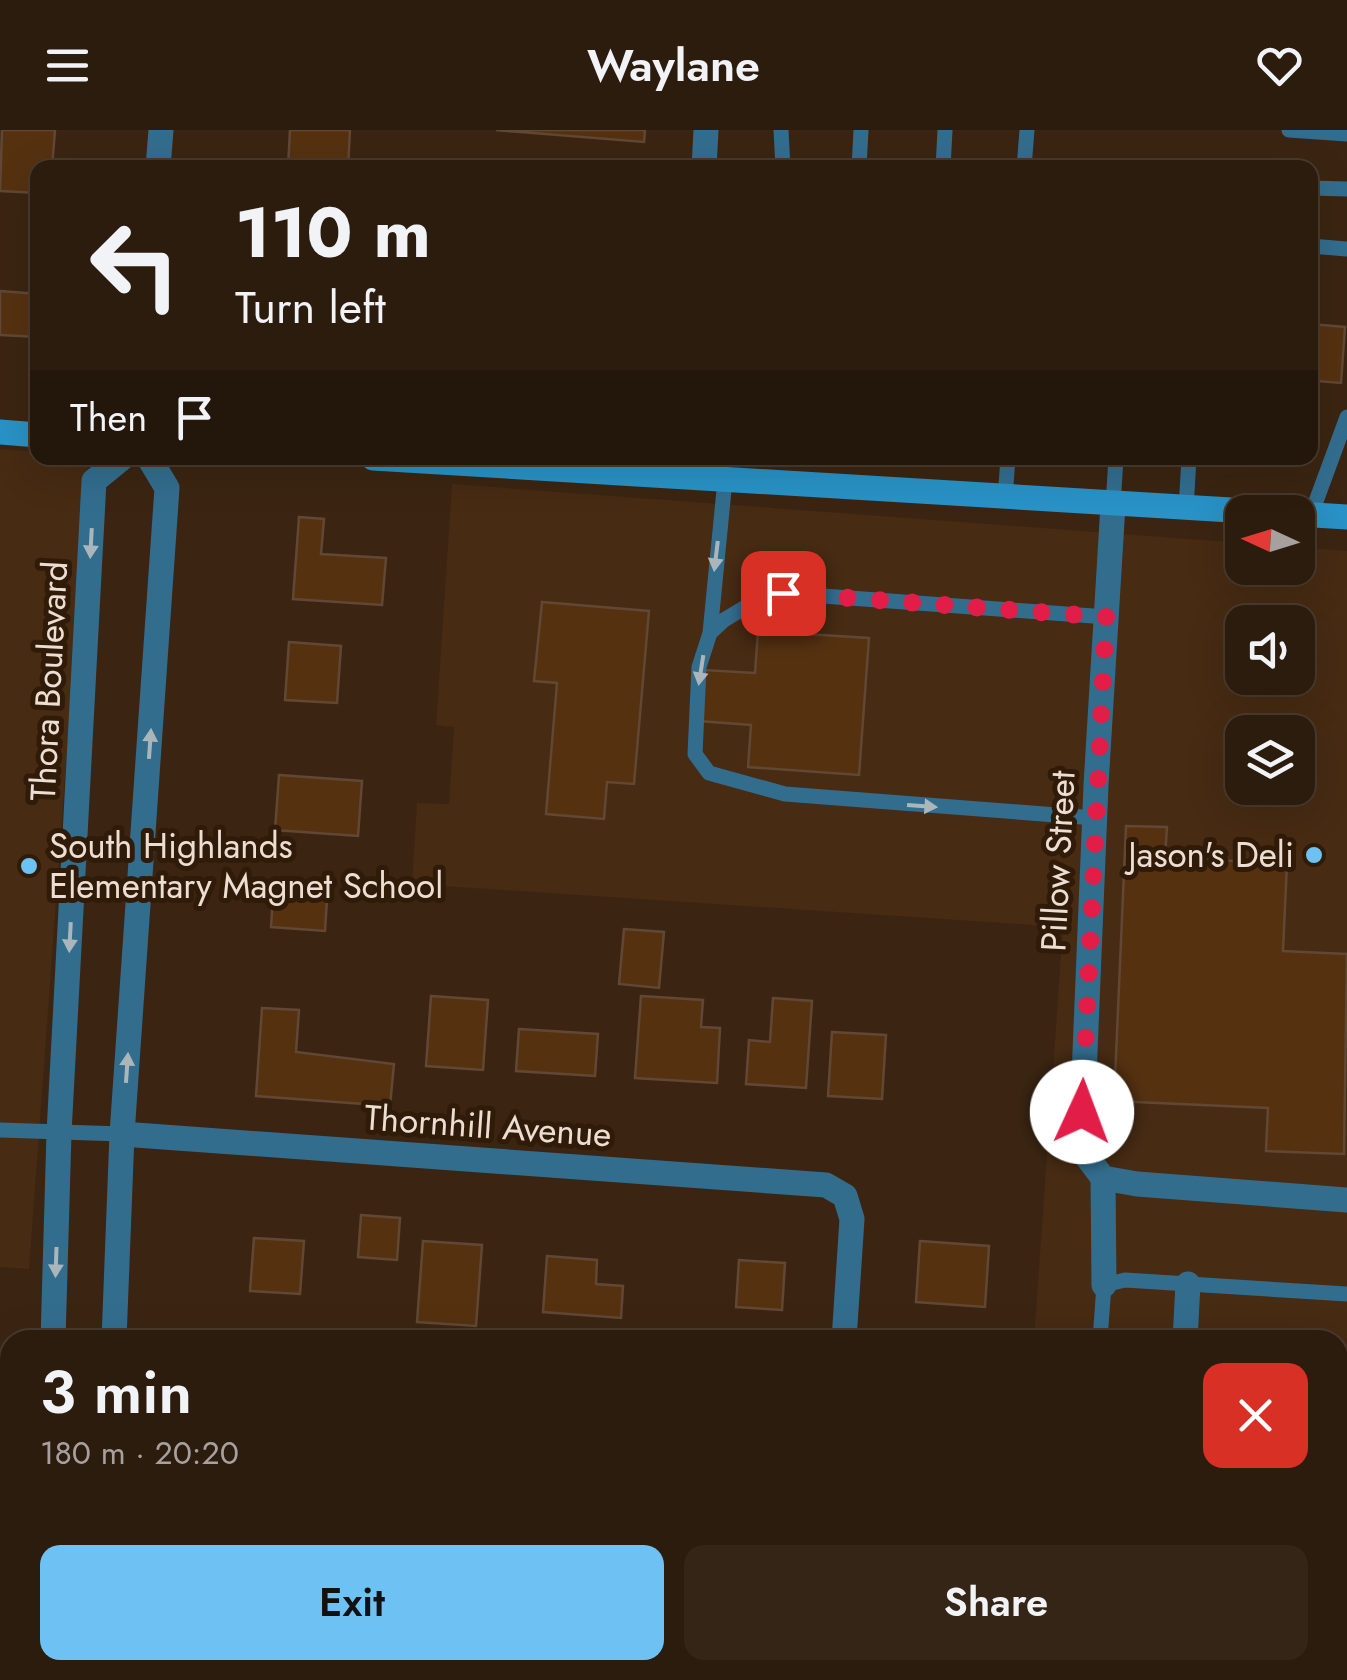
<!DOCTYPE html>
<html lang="en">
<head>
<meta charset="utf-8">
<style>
  body { margin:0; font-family:Jost,sans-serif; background:#342517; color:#f1f3f6; height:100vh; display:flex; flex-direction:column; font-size:38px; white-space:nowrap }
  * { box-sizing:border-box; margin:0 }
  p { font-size:32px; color:#a6a19e }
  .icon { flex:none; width:55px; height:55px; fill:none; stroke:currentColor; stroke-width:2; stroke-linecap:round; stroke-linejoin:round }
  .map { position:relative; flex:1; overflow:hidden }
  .drawer { position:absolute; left:0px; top:1200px; width:1348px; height:350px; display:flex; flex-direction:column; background:#2c1c0e; border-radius:30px 30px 0 0; box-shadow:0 10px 40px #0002,0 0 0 2px #483a2e }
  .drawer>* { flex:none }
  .hud { position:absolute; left:30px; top:30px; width:1288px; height:305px; border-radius:20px; box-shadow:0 10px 40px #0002,0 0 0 2px #483a2e; background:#2c1c0e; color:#f1f3f6; overflow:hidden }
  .needle { width:65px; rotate:274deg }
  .tools { position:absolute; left:1225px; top:365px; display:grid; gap:20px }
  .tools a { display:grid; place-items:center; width:90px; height:90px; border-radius:20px; background:#2c1c0e; box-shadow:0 10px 40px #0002,0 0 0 2px #483a2e; font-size:50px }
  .pin { position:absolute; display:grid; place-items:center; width:85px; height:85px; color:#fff; margin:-42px; border-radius:20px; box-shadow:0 5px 15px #0006 }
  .me { position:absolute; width:110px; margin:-55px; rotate:2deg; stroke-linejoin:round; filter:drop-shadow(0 0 8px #0008) }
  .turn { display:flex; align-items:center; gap:35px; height:210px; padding:0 40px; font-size:45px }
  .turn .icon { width:130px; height:130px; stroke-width:2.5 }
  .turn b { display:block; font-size:70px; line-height:85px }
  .then { display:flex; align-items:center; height:95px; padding:0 40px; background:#0003; gap:20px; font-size:38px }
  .round { display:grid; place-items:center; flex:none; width:105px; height:105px; border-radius:20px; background:#342517 }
  .head { display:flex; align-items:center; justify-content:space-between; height:170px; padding:0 40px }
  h1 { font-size:60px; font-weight:600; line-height:75px }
  .primary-button { display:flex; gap:20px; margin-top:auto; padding:20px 40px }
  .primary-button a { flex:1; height:115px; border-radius:20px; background:#6dc2f3; color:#111; font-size:40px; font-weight:600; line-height:115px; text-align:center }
  .primary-button a+a { background:#342517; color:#f1f3f6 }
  header { display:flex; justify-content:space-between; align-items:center; height:130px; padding:0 40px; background:#2c1c0e; font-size:45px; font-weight:600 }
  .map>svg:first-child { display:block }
</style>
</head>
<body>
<header><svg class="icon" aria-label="menu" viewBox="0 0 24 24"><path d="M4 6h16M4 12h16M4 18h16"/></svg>Waylane<svg class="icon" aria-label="heart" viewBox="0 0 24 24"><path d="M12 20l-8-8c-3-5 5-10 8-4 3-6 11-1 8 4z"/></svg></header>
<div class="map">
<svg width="1347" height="1550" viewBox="0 0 1347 1550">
  <rect width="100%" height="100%" fill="#3b2512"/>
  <path fill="#472b13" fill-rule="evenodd" d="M0,319l37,3 1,6h46l4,7 -59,804 -29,-2z
    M452,354l790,59v25h56v-21l49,4v1129h-337l1,-10h327v-330h-304l29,-413 -651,-43 5,-81 32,1 5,-77 -18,-2zM1242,492h56v56h-56zM1242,602h56v56h-56z"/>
  <path fill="#553110" stroke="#604835" stroke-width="2.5" d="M2,0h53l-3,38h-14v25l-38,-2z
    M290,0h60l-2,38h-60z
    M496,0h149l-1,12z
    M0,161l38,3v43l-38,-2z
    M1310,194l35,3 -4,56 -23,-2 -1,16 -7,-1z
    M299,387l25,2 -3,35 65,4 -4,47 -89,-6z
    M542,472l107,9 -15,173 -27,-2 -3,37 -58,-5 11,-131 -23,-2z
    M758,501l111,7 -10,137 -111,-8 3,-42 -52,-4 4,-51 52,3z
    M289,512l52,4 -4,57 -52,-3z
    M279,645l83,6 -4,55 -83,-6z
    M1126,696l41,1 -2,31 122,5 -4,88 64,3 -3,200 -78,-3 2,-43 -154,-7z
    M274,750l54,3 -3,48 -54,-4z
    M624,799l40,3 -5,56 -40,-4z
    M431,866l57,4 -5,70 -57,-4z
    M641,866l62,4 -2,27 19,1 -3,55 -82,-5z
    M773,868l39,3 -6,87 -60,-4 3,-44 21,2z
    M262,878l37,2 -3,42 98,12 -4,42 -134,-10z
    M519,899l79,5 -3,42 -79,-5z
    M832,902l54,3 -4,64 -54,-3z
    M361,1085l39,3 -3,42 -39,-3z
    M254,1108l50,3 -4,53 -50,-3z
    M423,1111l59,4 -6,81 -59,-4z
    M920,1111l69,5 -4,61 -69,-5z
    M547,1126l50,4 -1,24 27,2 -2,32 -78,-6z
    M739,1130l46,3 -3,47 -46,-3z
    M1345,1296l2,254h-23l1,-10h13v-192l3,-3z
    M882,1540h50l-1,10h-50z"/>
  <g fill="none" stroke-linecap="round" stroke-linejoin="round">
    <path stroke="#336d8e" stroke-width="15" d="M781,0l2,38
      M1289,0l58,4
      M859,38l2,-38
      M943,38l2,-38
      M1024,38l3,-38
      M1310,58l37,1
      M1310,116l37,3
      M1005,368l3,-40
      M1113,375l3,-47
      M1186,379l3,-51
      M1311,385l36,-98
      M710,503l15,-153
      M1095,688l-310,-24 -76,-21 -14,-19 4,-87 11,-34 14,-13 25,-15 17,-9 17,-3 323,24
      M0,1000l122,4
      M1100,1210l4,-55 21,-5 222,14
      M1076,1550l1,-10
      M1161,1550l1,-10"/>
    <path stroke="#336d8e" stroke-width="25" d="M158,38l3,-38
      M704,38l2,-38
      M1113,375l-17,280 -15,364 22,29 34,6 210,16
      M122,1004l704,51 19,11 7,23 -8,121
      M1103,1048l1,107
      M53,1210l6,-207 35,-652 28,-23
      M114,1210l8,-206 45,-646 -18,-30
      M1185,1210l3,-56
      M1338,1249h9
      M225,1540l12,10
      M323,1540l11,10
      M819,1550l1,-10
      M1242,1550l1,-10"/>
    <path stroke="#2992c6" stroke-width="25" d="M0,302l38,3
      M373,328l891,54
      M1298,384l49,3"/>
  </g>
  <defs><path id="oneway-solid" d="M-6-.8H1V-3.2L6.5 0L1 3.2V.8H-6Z" transform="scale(2.5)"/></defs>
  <g fill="#abb6ba">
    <use href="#oneway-solid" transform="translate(91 413) rotate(93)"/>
    <use href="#oneway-solid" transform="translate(716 426) rotate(97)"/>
    <use href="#oneway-solid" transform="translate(701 540) rotate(99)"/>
    <use href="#oneway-solid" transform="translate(150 614) rotate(-86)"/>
    <use href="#oneway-solid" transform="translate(922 676) rotate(4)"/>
    <use href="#oneway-solid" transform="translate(70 807) rotate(93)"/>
    <use href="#oneway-solid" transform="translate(127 938) rotate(-86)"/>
    <use href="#oneway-solid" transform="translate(56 1132) rotate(92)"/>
  </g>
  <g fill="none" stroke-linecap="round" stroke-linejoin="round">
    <path stroke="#e11d48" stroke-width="18" stroke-dasharray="0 32.4" d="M783,463l323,24 -24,495"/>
  </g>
  <g fill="#6dc2f3" stroke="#301b08" stroke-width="4">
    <circle cx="1314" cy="725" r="10"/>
    <circle cx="29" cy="736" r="10"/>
  </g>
  <g text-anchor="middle" stroke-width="10" stroke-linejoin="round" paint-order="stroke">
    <g font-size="35" fill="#ecded2" stroke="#301b08">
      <text transform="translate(49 551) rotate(-87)" y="12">Thora Boulevard</text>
      <text transform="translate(1058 731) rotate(-87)" y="12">Pillow Street</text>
      <text transform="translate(488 996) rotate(4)" y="12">Thornhill Avenue</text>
    </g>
    <g font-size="35" fill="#ecded2" stroke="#301b08" text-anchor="start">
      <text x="49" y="728">South Highlands<tspan x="49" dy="40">Elementary Magnet School</tspan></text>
      <text x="1294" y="737" text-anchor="end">Jason's Deli</text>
    </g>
  </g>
</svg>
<div class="tools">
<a><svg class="needle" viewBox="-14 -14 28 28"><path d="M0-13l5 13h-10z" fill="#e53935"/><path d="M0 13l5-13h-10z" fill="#a6a19e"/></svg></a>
<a><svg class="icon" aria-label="sound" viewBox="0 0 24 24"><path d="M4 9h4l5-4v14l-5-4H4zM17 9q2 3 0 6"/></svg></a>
<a><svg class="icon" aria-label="layers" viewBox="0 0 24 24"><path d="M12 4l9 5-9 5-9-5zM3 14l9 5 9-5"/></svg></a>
</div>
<div class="pin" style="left:783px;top:463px;background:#d93025"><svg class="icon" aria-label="arrive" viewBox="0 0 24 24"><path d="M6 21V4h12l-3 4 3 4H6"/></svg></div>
<svg class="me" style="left:1082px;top:982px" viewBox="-20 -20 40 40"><circle r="19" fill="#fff"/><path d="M0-13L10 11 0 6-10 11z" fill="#e11d48"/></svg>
<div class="hud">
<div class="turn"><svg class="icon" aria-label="left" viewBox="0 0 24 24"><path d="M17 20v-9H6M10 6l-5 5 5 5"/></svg><div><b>110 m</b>Turn left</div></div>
<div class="then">Then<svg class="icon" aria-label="arrive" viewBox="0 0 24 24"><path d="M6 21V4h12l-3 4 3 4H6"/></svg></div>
</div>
<section class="drawer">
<div class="head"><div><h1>3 min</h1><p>180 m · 20:20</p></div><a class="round" style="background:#d93025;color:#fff"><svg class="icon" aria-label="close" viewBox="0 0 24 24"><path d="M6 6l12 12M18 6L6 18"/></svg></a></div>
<div class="primary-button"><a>Exit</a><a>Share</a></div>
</section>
</div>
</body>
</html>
